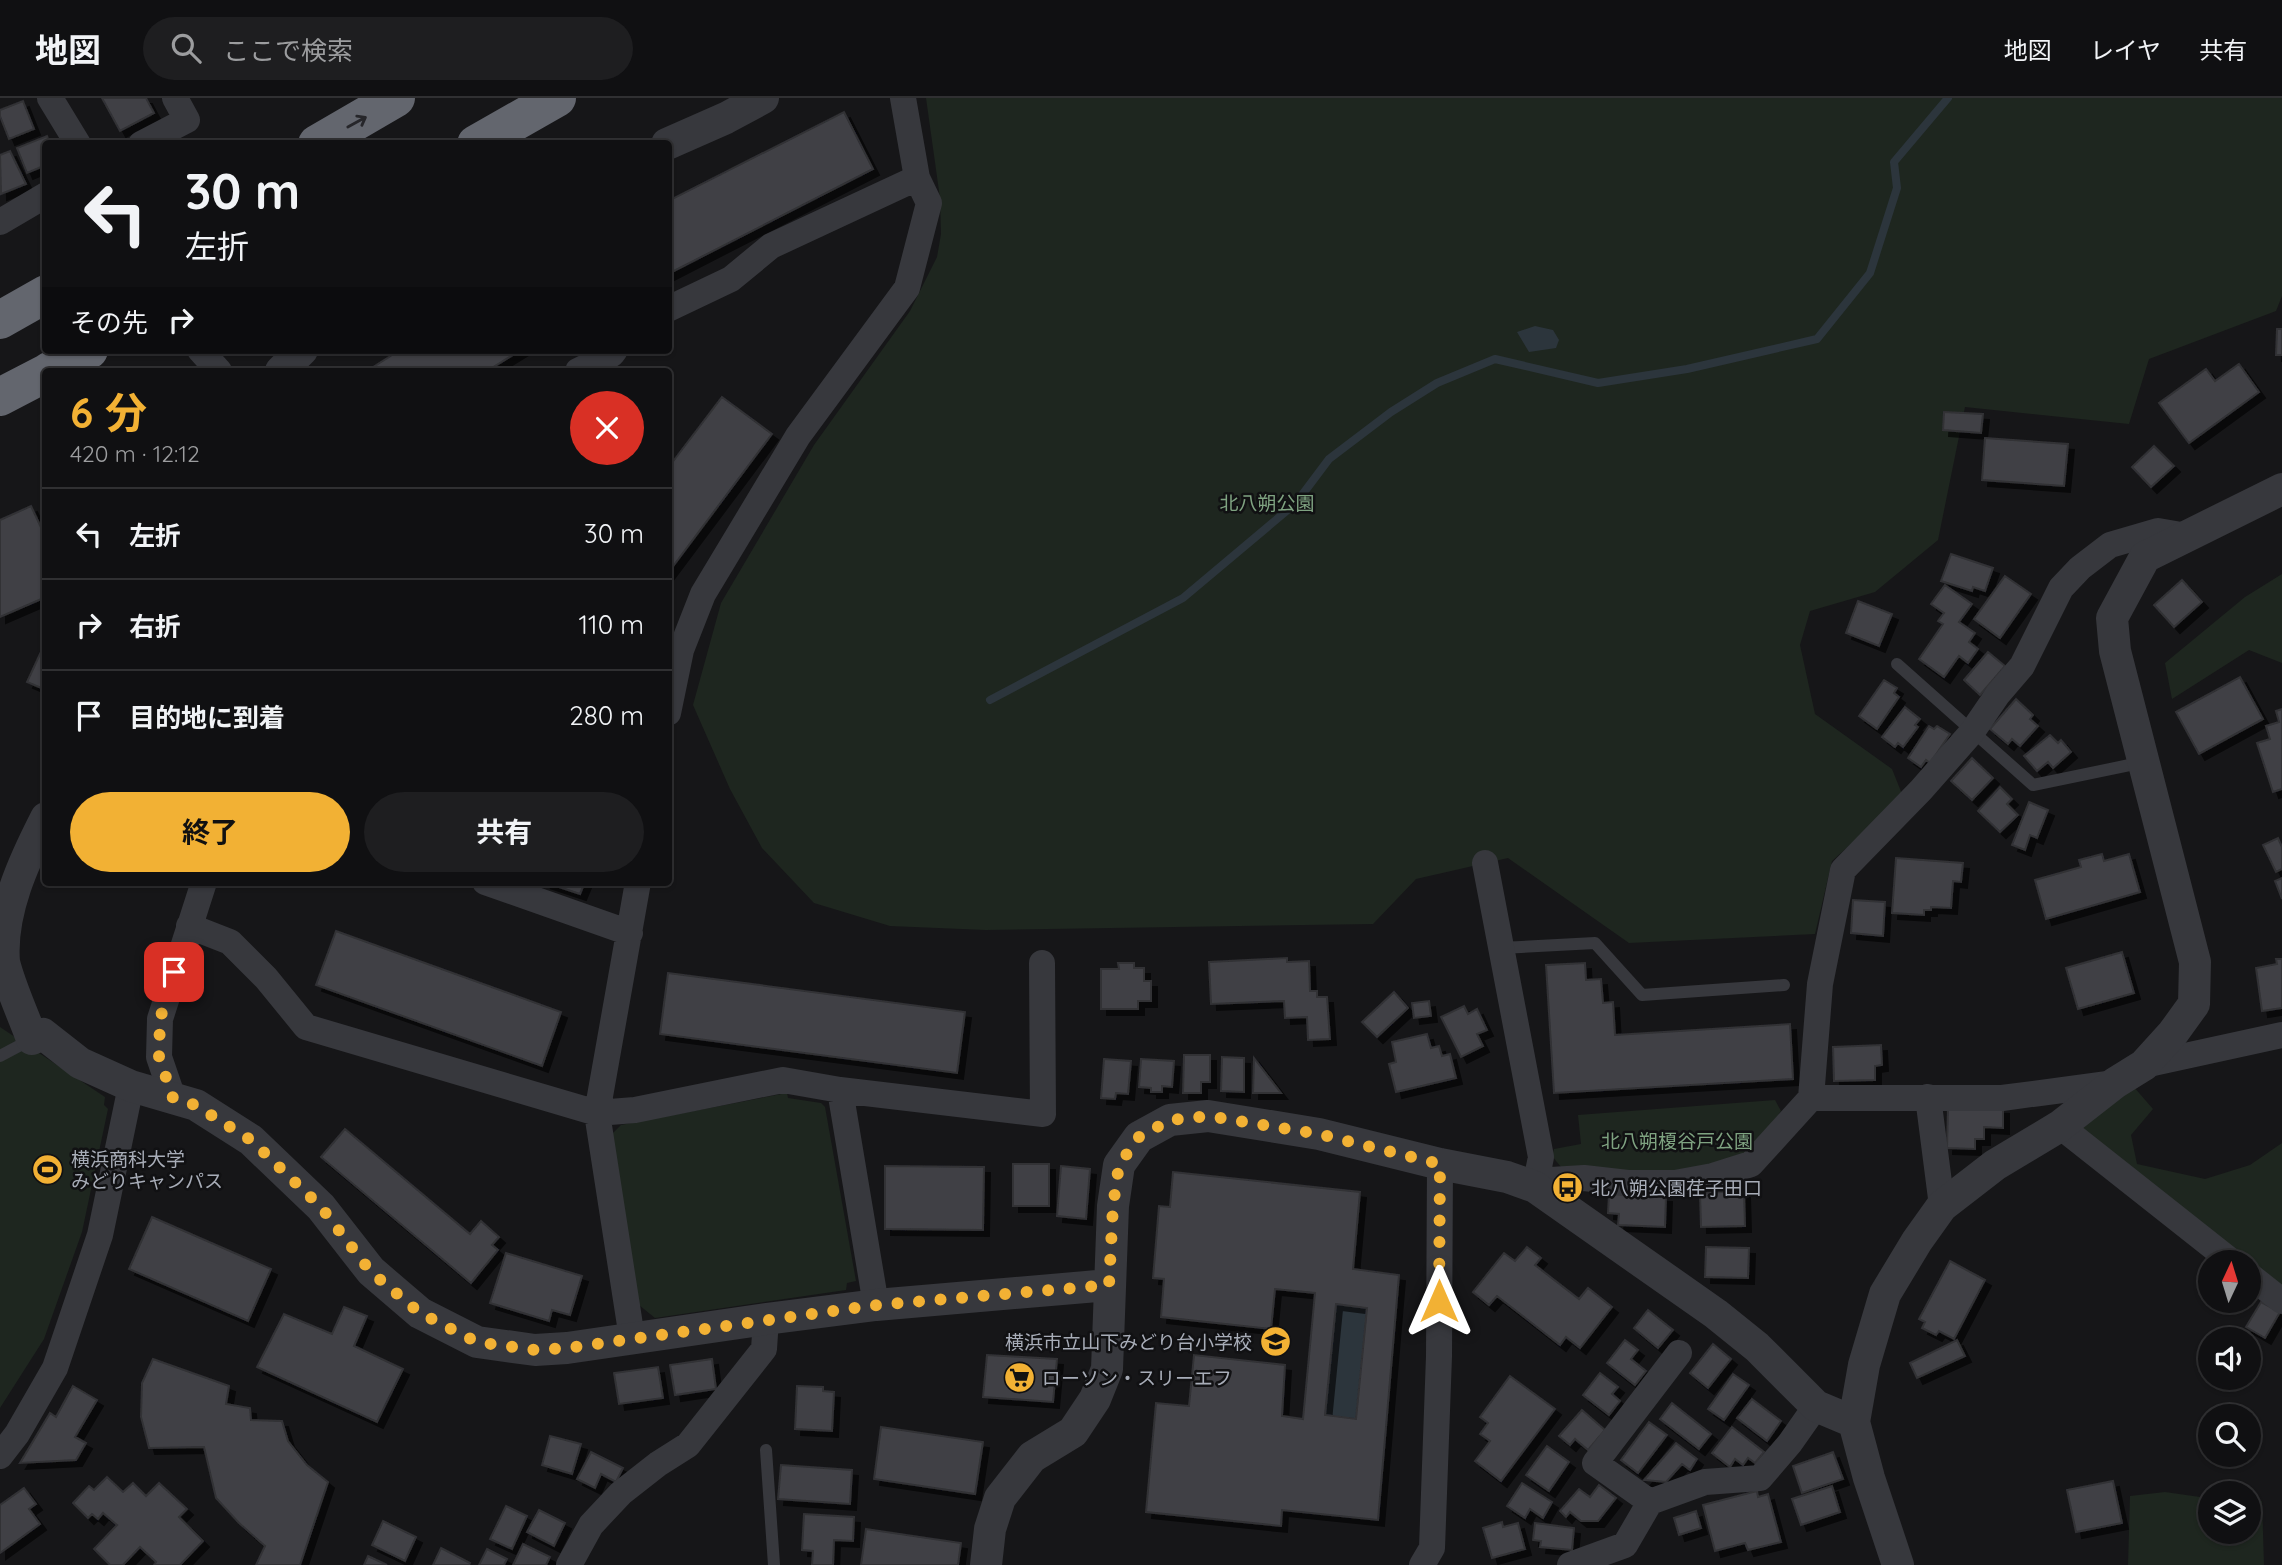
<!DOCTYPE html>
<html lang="ja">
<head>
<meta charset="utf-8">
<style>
  body { margin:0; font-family:Quicksand,"Noto Sans JP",sans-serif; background:#1e1e20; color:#f1f3f6; height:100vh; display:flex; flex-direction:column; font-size:26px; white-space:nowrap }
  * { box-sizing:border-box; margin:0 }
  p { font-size:23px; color:#9c9d9f }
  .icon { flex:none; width:38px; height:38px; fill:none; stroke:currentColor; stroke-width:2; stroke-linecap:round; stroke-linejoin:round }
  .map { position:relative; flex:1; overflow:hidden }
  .drawer { position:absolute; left:42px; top:270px; width:630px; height:518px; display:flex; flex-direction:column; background:#101012; border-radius:7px; box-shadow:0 2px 5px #0004,0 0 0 2px #303032 }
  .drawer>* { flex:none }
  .guide { position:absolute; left:42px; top:42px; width:630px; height:214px; border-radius:7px; box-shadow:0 2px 5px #0004,0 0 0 2px #303032; background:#101012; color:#f1f3f6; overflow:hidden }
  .needle { width:46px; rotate:4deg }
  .fabs { position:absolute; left:2198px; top:1152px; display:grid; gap:14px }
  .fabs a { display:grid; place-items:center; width:63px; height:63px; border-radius:50%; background:#101012; box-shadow:0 2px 5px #0004,0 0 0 2px #303032; font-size:35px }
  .pin { position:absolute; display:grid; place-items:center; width:60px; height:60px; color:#fff; margin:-30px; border-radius:14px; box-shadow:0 4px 10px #0006 }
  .me { position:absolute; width:77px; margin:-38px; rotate:0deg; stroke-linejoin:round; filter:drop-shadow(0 0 5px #0008) }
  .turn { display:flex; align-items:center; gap:24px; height:147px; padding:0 28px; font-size:32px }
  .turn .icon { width:91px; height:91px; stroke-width:2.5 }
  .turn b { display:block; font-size:49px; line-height:60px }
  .then { display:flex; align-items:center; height:66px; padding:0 28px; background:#0003; gap:14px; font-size:26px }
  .round { display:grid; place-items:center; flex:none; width:74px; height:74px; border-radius:37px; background:#1e1e20 }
  .summary { display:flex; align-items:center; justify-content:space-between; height:119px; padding:0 28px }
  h1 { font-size:42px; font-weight:700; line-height:52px; color:#f2b134 }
  .cta { display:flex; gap:14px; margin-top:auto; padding:14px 28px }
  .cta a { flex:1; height:80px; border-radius:42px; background:#f2b134; color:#111; font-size:28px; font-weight:700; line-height:80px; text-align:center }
  .cta a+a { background:#1e1e20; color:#f1f3f6 }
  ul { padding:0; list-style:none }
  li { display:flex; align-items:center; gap:21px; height:91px; padding:0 28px; border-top:2px solid #303032 }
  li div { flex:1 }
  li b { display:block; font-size:26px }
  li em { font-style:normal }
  header { display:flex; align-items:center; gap:42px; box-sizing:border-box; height:98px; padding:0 35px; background:#101012; border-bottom:2px solid #303032 }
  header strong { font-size:33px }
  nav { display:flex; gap:38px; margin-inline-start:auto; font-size:24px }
  .search { width:490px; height:63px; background:#1e1e20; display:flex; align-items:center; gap:18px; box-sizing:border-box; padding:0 24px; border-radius:38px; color:#9c9d9f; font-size:26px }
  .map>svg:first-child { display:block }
</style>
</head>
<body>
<header>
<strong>地図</strong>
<div class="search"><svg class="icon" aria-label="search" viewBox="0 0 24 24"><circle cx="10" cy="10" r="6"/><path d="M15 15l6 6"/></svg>ここで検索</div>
<nav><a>地図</a><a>レイヤ</a><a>共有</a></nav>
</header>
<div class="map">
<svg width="2282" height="1467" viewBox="0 0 2282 1467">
  <defs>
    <filter id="shadow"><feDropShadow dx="6" dy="6" stdDeviation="0" flood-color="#0009"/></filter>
  </defs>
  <rect width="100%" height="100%" fill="#161618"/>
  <path fill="#1e261f" d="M926,0h1356v198l-6,15 -127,48 -20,65 -164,-17 -27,133 -63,52 -65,19 -10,34 15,69 77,55 10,25 -30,31 -40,36 -17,73 -186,9 -121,-85 -92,21 -43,45 -387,6 -96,-4 -76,-23 -52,-55 -32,-59 -37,-84 28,-102 93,-158 96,-134 27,-54 4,-23 -1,-36z
    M2282,476v89l-33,-13 -77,49 -7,-36 80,-66z
    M0,929l105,70 -1,8 4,4 -26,123 -38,107 -44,69z
    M2133,988l20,23 -22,26 6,29 68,15 45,-14 32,-22v144l-205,-158z
    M787,995l1,5 33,5 4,4 31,174 -9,2 -1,7 -191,28 -16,-13 -28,-170 10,-10z
    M1775,1002l6,11 -32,46 -72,17 -116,-7 -9,-11 2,-7 27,-5 -3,-29z
    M2165,1394l35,5 5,11 5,-1v24h39v-29l13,-1 2,64h-136l2,-69z"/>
  <path fill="#2c353c" d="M1535,228l18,4 6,10 -3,8 -27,4 -12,-20z
    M1336,1206l31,4 -11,111 -31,-4z"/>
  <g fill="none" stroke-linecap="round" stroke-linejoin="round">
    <path stroke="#2c353c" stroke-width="8" d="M990,602l193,-102 113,-95 33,-44 62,-47 46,-29 58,-24 103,24 89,-14 130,-30 53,-66 27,-85 -3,-26 54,-64"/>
  </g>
  <path fill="#404145" stroke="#303034" stroke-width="2" fill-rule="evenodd" filter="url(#shadow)" d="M102,0h44l8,15 -34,18z
    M23,3l11,28 -25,10 -9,-23v-6z
    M844,14l29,57 -205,105v-73z
    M47,38l3,8h-4v21l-19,8 -10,-25z
    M10,53l16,33 -25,10 -1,-39z
    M2277,231h5v26h-6z
    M400,252h121l-34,21h-120z
    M2239,266l20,28 -70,51 -30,-40 47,-34 9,12z
    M722,299l50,37 -104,139v-105z
    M1944,314l39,2 -2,19 -38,-3z
    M1985,340l83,6 -4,42 -82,-6z
    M2154,348l20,20 -23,21 -19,-20z
    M31,408l15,32v59l-46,20v-97z
    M1951,456l42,14 -8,23 -12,-4 -1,4 -31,-10z
    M2005,478l26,18 -31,44 -26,-19z
    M2182,482l20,22 -28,25 -20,-22z
    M1945,487l27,19 -13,18 16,11 -6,9 9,7 -10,14 -9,-7 -15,21 -25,-18 24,-35 -5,-3 6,-8 -13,-9z
    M1858,503l34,13 -13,32 -33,-13z
    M46,543v49l-19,-8z
    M1988,554l17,14 -25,29 -16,-15z
    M2240,579l23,42 -64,35 -23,-42z
    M1884,582l13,8 -3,5 5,4 -22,32 -18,-13z
    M2016,601l17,16 -3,4 8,7 -18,20 -8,-7 -4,5 -18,-15z
    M1905,609l15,12 -5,6 3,2 -15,20 -5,-4 -3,4 -13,-10z
    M2282,611v80l-9,3 -16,-49 13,-4 -4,-13 13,-4 -3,-11z
    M1929,628l5,3 3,-3 13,8 -20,29 -4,-3 -5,7 -13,-9z
    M2050,637l8,8 3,-3 10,12 -18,16 -5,-6 -11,9 -13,-15z
    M1972,660l21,20 -21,22 -21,-19z
    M2000,689l12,12 -5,5 11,11 -18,17 -22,-21z
    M2029,704l19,8 -11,28 -7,-3 -5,15 -13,-5z
    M2278,740l4,9v22l-6,3 -13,-27z
    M2102,756l2,7 25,-7 11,38 -94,27 -11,-39 46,-13 -2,-7z
    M1896,760l67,5 -2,19 -8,-1 -2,27 -20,-1v3h-7v5l-32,-2z
    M2282,780v21l-7,-18z
    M544,784h41l-5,12z
    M1853,802l32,2 -2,34 -32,-3z
    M336,833l225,81 -19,54 -226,-81z
    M2122,854l12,41 -56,16 -12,-41z
    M1287,860v4l22,-1 1,30h7v6h10l3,42 -22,1 -1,-23 -22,1 -1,-17 -73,3 -2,-42z
    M2276,861h6v49l-20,3 -6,-43 21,-4z
    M1118,865h16v5h10v13h7v20h-13v8h-37v-40h18z
    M1585,865l1,17 15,-1 2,24 10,-1 2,33 175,-11 3,55 -239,14 -8,-128z
    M668,875l297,39 -8,61 -297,-39z
    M1394,894l14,16 -31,29 -15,-15z
    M1429,903l2,15 -17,2 -2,-15z
    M1464,908l4,8 9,-5 10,21 -10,4 6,12 -22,11 -20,-40z
    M1427,936l4,14 8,-2 3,10 8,-2 6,24 -60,14 -7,-28 7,-2 -4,-20z
    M1881,947l1,20 -7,1v14l-41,1 -1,-34z
    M1184,957h26v27h-9v11h-18z
    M1222,959l22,1v34l-23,-1z
    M1254,960l27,35h-28z
    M1104,961l27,2 -3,33 -12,-1 -1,6 -14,-1z
    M1141,961l33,2 -2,26 -10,-1v6h-11v-4l-12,-1z
    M1948,1008l55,2v20l-19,-1v12h-9v10l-28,-1z
    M345,1031l125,105 11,-13 18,16 -7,8 6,5 -27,33 -150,-126z
    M1013,1066h36v42h-36z
    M885,1068l99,1 -1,63 -98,-1z
    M1061,1068l29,3 -4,50 -29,-3z
    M1173,1074l187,20 -7,77 46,6 -21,245 -96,-10 -1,16 -135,-14 10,-109 33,3 5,-51 91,10 -3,51 21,3 12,-126 -40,-4 -4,40 -110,-12 3,-38 -11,-1 6,-72 11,1zM1336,1206l31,4 -11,111 -31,-4z
    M1744,1093l1,35 -44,1 -1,-34z
    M1609,1096l57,2 -1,31 -47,-2 1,-11 -11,-1z
    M152,1119l119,52 -23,52 -119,-52z
    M1527,1149l14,11 -6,7 44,34 9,-11 24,19 -32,41 -14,-11 -6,8 -63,-49 -8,9 -16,-13 31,-39 11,8z
    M1706,1149l43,1 -1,30 -43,-1z
    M506,1155l76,23 -12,39 -18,-5 -3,11 -59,-18z
    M1950,1163l35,19 -31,59 -15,-8 -3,4 -14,-7 3,-6 -6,-3z
    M2261,1204l19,10 -15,26 -19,-11z
    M344,1209l23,9 -13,30 49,23 -26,53 -120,-55 27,-53 48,20z
    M1648,1212l25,20 -15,18 -24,-20z
    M1625,1242l13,10 -7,9 15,12 -11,14 -28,-22z
    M1957,1242l8,16 -48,22 -7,-15z
    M1713,1246l18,15 -23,29 -18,-15z
    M987,1257l70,4 -4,43 -70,-5z
    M153,1261l76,27 -3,18 24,4 1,12 31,1 6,20 19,24 21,17 -28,83h-44l9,-19 -26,-23 -23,-25 -12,-51 -55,1 -8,-31 1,-34z
    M712,1261l4,30 -41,6 -5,-30z
    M658,1269l5,31 -44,6 -5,-31z
    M1600,1275l18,14 -6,7 8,7 -11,14 -26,-20z
    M1733,1276l16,11 -25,35 -16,-11z
    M1510,1278l45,33 -54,72 -26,-20 15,-20 -10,-7 8,-11 -8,-6z
    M73,1288l24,14 -22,37 11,6 -10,17 -56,3 30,-50 6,4z
    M797,1288l26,1v4l11,1 -2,39 -37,-2z
    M1752,1301l29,22 -14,20 -30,-23z
    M1672,1305l39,31 -12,15 -39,-30z
    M1582,1312l23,20 -17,20 -13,-11 -5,6 -11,-9z
    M1649,1324l18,13 -29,38 -17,-13z
    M881,1329l102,15 -8,52 -101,-15z
    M1732,1329l32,25 -9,11 -7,-5 -5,7 -8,-6 -5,8 -18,-14z
    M550,1338l31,8 -9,30 -30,-9z
    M1676,1345l21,16 -7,11 -8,-6 -16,18 -22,-2z
    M1547,1348l22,16 -20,29 -23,-16z
    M591,1354l32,16 -7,14 -15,-8 -6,14 -18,-9z
    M1833,1354l10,27 -41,14 -9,-27z
    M781,1367l71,5 -2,34 -72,-5z
    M107,1379l16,15 10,-9 13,13 13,-13 28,26 -8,8 24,24 -23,24h-26l2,-3 -16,-15 -17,18h-13l-16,-16 23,-24 -14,-12 -5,6 -6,-5 -4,4 -15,-15 16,-17 5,4z
    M2113,1383l9,42 -46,9 -9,-42z
    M1522,1385l30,19 -9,16 -13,-9 -5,9 -18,-12z
    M1599,1387l17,13 -18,23h-17l-11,-9 -4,5 -6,-6 19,-22 11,8z
    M1832,1388l8,26 -39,13 -9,-26z
    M24,1390l12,16 -7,5 11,15 -40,29v-48z
    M1757,1393l1,6 10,-3 13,48 -33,8 -3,-7 -30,8 -12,-46z
    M506,1408l21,10 -15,33 -22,-10z
    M539,1412l26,13 -11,23 -27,-14z
    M1696,1413l5,17 -22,7 -5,-17z
    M804,1416l50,3 -1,24 -19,-1 -1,25h-21l1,-14 -11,-1z
    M383,1423l33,16 -11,24 -33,-16z
    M1502,1424l1,5 15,-4 7,26 -33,9 -9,-30z
    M1535,1425l39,5 -2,22 -32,-3 1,-6 -8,-1z
    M866,1431l95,14 -3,22h-97z
    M523,1446l27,13 -4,8h-33z
    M441,1450l29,15 -1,2h-36z
    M487,1451l20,10 -3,6h-25z
    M368,1458l19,9h-23z"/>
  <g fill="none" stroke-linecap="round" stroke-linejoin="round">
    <path stroke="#37383d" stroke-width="12" d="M1897,566l136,121 111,-23
      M1501,850l94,-5 47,52 142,-10
      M0,958l32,-17
      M766,1352l8,115"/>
    <path stroke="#37383d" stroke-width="26" d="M50,0l28,46
      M141,46l46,-24 -12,-22
      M0,124l46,-27
      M668,211l63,-30 40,-33 146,-68 -14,-80
      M200,252l19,21
      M578,273l34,-17 3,-4
      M668,615l13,-63 22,-56 95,-158 109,-148 22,-85 -12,-25
      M1485,765l56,294 -6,30
      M485,784l145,51
      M189,828l41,16 36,36 40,49 291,86 38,-3 148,-30 57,10 203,24 -1,-151
      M2144,967l138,-30
      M840,992l36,215
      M1928,999l14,109
      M173,1000l-14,-41 1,-38 44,-137
      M1811,1000l9,-114 23,-114 78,-80 51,-58 26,-38 24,-28 39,-78 19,-20 30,-23 48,-14 29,5
      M2060,1028l172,136
      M1534,1083l50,-3 44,5h47l38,-7 38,-12 60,-66h191l113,-15
      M2249,1177l33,26
      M632,1240l-35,-225 41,-231
      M0,1358l17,-22 38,-66 45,-133 31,-149
      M1650,1404l-55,-39 84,-110
      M569,1467l22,-40 30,-32 37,-29 30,-19 76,-96 2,-30
      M1422,1467l10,-17 7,-192 1,-192
      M1570,1467l55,-20 25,-43 55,-20 55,-4 30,-35 26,-37"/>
    <path stroke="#37383d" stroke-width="32" d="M667,46l59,-26 37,-20
      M281,273l21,-21
      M46,720c-22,43 -46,94 -42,144 6,25 19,52 28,77l11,-5 37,29 51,23 65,19 55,35 70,67 50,64 49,42 57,29 58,8 32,-2 199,-29 110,-14 233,-20
      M986,1467l4,-36 10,-31 32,-41 41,-25 22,-33 12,-30 6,-163 6,-41 20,-28 31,-17 38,-4 111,18 121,30 67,13 28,10 181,127 41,33 59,59 38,16
      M1898,1467l-29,-87 -15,-56 10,-57 21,-71 32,-53 25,-35 53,-41 65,-39 55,-43 29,-18 29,-32 21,-29 1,-42 -80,-311 -3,-33 33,-61 137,-68"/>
    <path stroke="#63666e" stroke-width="38" d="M317,46l79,-46
      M476,46l81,-46
      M0,222l46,-26
      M49,273l40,-21
      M0,299l46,-24"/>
  </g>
  <defs><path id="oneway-shaft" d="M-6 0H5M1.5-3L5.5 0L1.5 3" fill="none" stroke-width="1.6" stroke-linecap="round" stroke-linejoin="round" transform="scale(1.75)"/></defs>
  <use stroke="#26262a" href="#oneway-shaft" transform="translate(357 24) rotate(-29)"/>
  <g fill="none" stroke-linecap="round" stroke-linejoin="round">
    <path stroke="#f2b134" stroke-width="12" stroke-dasharray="0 21.6" d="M174,874l-14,47 -1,38 14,41 22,7 56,35 70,67 50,65 49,41 57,29 58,8 32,-2 310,-43 232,-20 4,-79 6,-41 20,-28 31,-17 38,-4 111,18 121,30 -1,137"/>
  </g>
  <defs>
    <symbol id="stadium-disc" viewBox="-11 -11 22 22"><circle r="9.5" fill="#f2b134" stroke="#111113"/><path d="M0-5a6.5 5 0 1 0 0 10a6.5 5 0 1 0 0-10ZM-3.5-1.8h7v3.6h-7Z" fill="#111"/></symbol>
    <symbol id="bus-disc" viewBox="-11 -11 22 22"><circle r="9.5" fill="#f2b134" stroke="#111113"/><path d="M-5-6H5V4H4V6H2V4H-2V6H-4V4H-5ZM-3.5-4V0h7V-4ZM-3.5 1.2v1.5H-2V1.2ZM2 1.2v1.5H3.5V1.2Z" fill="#111"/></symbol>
    <symbol id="school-disc" viewBox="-11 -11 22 22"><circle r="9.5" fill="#f2b134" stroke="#111113"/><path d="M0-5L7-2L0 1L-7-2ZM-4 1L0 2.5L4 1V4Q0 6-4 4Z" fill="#111"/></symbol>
    <symbol id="supermarket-disc" viewBox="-11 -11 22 22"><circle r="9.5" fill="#f2b134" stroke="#111113"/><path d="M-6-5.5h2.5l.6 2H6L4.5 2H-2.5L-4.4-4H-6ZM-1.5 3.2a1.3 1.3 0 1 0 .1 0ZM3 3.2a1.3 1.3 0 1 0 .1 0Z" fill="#111"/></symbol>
  </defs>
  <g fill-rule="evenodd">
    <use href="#stadium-disc" x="30" y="1054" width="35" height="35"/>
    <use href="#bus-disc" x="1550" y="1072" width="35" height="35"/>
    <use href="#school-disc" x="1258" y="1226" width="35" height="35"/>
    <use href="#supermarket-disc" x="1002" y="1262" width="35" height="35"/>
  </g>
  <g text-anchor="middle" stroke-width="5" stroke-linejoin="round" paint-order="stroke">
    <g font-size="19" fill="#7fa381" stroke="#111113">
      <text x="1267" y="412">北八朔公園</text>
      <text x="1677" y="1050">北八朔榎谷戸公園</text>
    </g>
    <g font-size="19" fill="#a8adb8" stroke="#111113" text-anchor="start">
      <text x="71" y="1068">横浜商科大学<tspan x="71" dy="22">みどりキャンパス</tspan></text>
      <text x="1591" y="1097">北八朔公園荏子田口</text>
      <text x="1252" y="1251" text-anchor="end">横浜市立山下みどり台小学校</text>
      <text x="1042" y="1287">ローソン・スリーエフ</text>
    </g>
  </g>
</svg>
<div class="fabs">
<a><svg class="needle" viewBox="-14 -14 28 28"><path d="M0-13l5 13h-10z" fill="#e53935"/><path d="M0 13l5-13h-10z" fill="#9c9d9f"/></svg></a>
<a><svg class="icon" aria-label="sound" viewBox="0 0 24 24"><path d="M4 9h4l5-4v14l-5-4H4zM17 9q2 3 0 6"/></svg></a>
<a><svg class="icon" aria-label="search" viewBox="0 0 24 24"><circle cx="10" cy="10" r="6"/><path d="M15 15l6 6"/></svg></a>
<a><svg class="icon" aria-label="layers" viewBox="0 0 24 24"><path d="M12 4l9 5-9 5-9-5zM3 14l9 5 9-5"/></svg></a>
</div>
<div class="pin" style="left:174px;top:874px;background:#d93025"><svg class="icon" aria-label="arrive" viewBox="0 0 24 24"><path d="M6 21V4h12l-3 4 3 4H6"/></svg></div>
<svg class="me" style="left:1439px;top:1203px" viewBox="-20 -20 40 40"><path d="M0-17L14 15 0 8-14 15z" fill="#f2b134" stroke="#fff" stroke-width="4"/></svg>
<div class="guide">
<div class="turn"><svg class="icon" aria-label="left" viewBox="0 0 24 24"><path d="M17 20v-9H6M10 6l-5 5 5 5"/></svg><div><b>30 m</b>左折</div></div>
<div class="then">その先<svg class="icon" aria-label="right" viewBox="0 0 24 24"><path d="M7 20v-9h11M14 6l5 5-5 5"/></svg></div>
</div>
<section class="drawer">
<div class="summary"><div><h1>6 分</h1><p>420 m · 12:12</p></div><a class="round" style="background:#d93025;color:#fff"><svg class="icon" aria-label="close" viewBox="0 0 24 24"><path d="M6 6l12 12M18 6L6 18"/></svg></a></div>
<ul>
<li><svg class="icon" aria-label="left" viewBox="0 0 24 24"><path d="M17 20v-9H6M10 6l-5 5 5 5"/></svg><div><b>左折</b></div><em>30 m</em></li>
<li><svg class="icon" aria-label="right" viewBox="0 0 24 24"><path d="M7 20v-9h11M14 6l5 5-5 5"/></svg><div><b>右折</b></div><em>110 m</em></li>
<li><svg class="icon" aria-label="arrive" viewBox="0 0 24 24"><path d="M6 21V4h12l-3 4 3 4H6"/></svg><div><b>目的地に到着</b></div><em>280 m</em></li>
</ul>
<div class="cta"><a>終了</a><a>共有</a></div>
</section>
</div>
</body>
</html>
